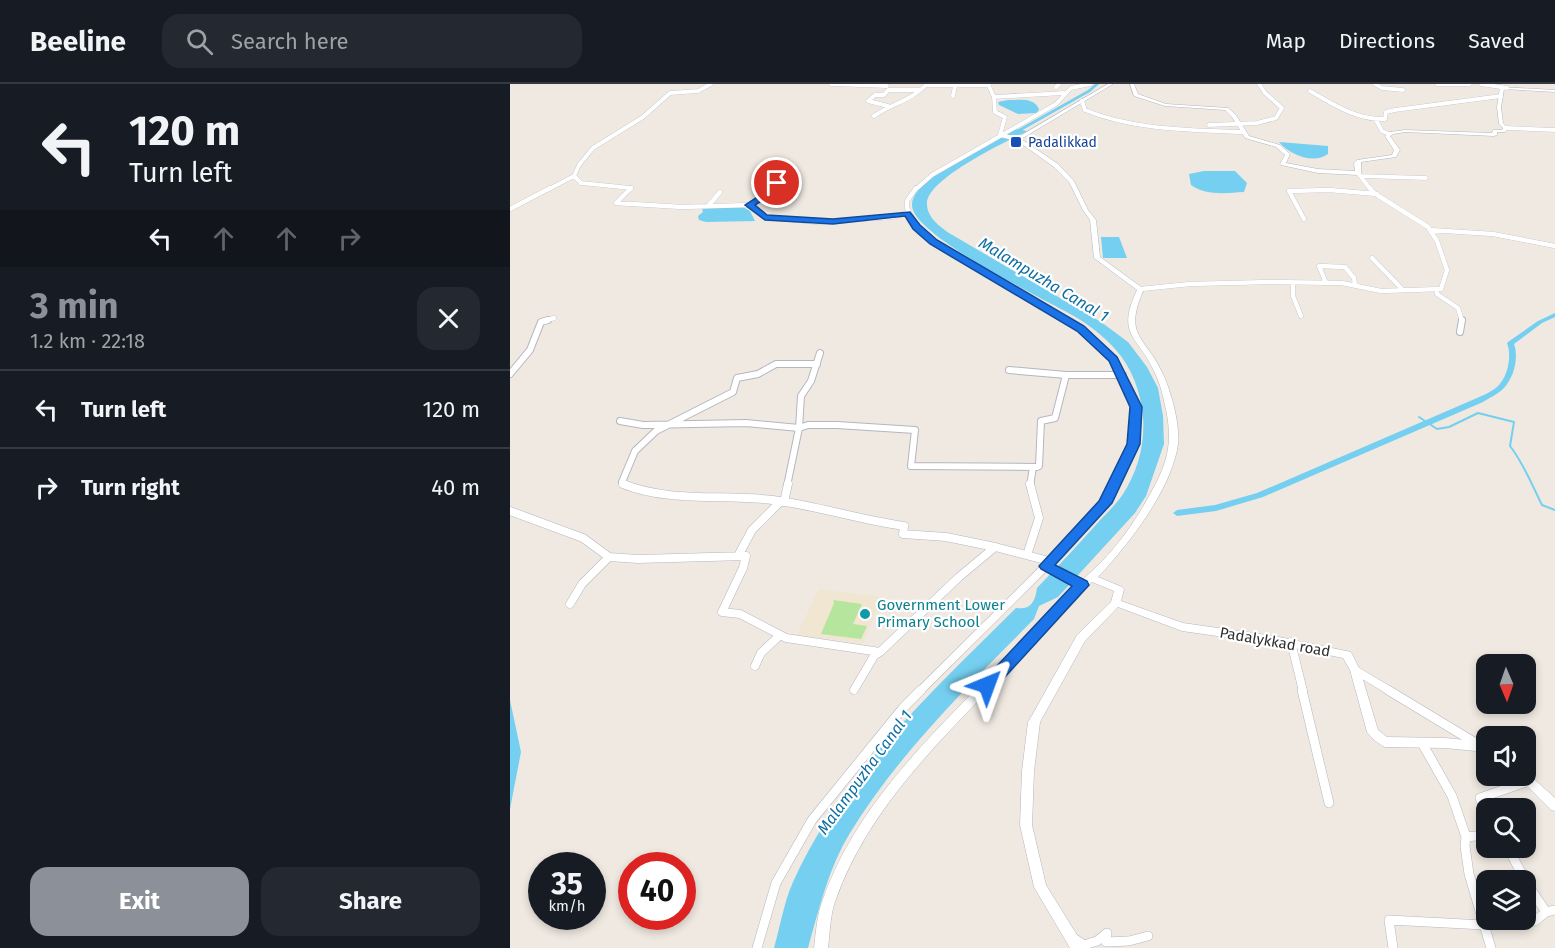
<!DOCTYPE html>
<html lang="en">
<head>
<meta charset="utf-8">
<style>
  body { margin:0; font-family:"Fira Sans",sans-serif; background:#242831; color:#f1f3f6; height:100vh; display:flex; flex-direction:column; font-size:22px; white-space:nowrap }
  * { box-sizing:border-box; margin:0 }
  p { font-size:20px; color:#9ea1a6 }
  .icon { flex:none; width:33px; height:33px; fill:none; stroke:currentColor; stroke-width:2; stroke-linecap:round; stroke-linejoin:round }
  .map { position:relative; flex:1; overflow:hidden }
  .details { display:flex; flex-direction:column; background:#171b24; width:510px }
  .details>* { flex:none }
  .guide { background:#171b24; color:#f1f3f6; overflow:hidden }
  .needle { width:39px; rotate:178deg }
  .tools { position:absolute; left:966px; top:570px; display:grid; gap:12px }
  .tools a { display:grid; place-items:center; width:60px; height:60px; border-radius:12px; background:#171b24; box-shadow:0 3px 9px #0003; font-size:30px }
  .speed { position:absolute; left:18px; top:768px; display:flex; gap:12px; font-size:30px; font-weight:700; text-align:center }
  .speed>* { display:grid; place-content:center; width:78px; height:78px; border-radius:50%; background:#171b24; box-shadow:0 3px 9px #0003; line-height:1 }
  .speed small { font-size:15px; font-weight:400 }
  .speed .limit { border:9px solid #d22; background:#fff; color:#111 }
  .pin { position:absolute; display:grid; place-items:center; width:51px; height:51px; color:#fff; margin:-26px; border:3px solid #fff; border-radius:50%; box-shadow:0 2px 6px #0007 }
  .me { position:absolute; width:66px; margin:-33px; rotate:44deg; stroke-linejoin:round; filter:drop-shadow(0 0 4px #0008) }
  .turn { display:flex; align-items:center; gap:21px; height:126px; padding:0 30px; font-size:27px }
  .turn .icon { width:78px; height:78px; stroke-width:2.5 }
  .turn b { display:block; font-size:42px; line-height:51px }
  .lanes { display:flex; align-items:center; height:57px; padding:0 30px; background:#0003; justify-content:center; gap:30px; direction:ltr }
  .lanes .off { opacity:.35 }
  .round { display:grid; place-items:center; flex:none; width:63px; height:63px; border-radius:18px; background:#242831 }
  .headline { display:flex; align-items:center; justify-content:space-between; height:102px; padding:0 30px }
  h1 { font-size:36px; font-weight:700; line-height:45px; color:#8c9099 }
  .cta { display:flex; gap:12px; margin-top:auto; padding:12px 30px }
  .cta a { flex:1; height:69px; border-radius:18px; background:#8c9099; color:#fff; font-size:24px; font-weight:700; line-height:69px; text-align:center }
  .cta a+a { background:#242831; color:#f1f3f6 }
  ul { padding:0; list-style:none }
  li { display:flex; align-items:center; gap:18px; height:78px; padding:0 30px; border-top:2px solid #363941 }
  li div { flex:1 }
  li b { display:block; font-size:22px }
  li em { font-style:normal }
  header { display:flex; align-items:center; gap:36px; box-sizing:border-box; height:84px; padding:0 30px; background:#171b24; border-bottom:2px solid #363941 }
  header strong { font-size:28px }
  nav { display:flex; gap:33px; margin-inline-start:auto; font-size:21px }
  .search { width:420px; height:54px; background:#242831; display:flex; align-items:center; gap:15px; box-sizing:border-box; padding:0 21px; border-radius:18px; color:#9ea1a6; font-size:22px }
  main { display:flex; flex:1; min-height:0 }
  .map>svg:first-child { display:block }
</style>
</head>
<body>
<header>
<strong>Beeline</strong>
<div class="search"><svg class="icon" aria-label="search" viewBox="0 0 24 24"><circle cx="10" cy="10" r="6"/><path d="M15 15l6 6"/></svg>Search here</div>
<nav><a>Map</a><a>Directions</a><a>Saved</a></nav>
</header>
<main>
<section class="details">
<div class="guide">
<div class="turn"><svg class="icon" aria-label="left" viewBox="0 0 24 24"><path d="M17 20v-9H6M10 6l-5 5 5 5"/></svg><div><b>120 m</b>Turn left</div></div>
<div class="lanes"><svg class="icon" aria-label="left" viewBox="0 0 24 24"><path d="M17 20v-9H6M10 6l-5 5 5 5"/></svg><svg class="icon off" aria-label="ahead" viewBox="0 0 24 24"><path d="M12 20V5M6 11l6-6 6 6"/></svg><svg class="icon off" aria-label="ahead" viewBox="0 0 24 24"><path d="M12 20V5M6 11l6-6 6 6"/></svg><svg class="icon off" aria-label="right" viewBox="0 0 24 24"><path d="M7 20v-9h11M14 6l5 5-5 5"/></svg></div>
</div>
<div class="headline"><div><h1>3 min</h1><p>1.2 km · 22:18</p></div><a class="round"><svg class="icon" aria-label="close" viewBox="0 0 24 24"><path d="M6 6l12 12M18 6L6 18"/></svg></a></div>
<ul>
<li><svg class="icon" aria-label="left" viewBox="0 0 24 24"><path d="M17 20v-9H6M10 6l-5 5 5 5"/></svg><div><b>Turn left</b></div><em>120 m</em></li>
<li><svg class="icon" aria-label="right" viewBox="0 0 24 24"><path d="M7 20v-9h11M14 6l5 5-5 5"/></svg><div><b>Turn right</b></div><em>40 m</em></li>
</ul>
<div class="cta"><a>Exit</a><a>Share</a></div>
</section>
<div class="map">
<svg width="1045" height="864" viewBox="0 0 1045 864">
  <rect width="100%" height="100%" fill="#efe9e1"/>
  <path fill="#f0e6d1" d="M309,505l63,8 -19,46 -66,-8z"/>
  <path fill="#b6e59e" d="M323,516l29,4 -9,20 14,2 -6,13 -40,-5 13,-31z"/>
  <path fill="#75cff0" d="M498,16c11,0 26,-3 31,9l-2,4 -19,1 -19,-9 -1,-3z
    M508,45l9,2c-21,11 -101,48 -100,73 0,13 12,22 22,29l152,89 27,20 19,25 11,21 5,28 1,28 -18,52 -11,17 -77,84 -19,9 -5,13c-64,65 -136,135 -184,214 -21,34 -31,76 -42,115h-34c6,-21 10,-46 19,-66 49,-109 139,-190 223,-274 15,2 19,-6 21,-20 22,-23 44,-46 65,-70 7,-7 15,-15 21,-24 15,-23 22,-50 20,-77 -2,-24 -11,-49 -27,-67 -11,-13 -27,-25 -42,-34 -28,-16 -163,-81 -162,-111 2,-31 77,-54 96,-73z
    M769,58l49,4v8c-15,11 -39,0 -49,-12z
    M694,87h31l12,12 -3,9c-18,1 -38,4 -53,-7l-2,-11z
    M231,122l9,5 5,10 -49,1 -7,-2 -1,-4 5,-4 -1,-4z
    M591,153h18l8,21h-24z
    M0,616l11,52 -11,57z"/>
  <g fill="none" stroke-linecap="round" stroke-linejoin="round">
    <path stroke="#75cff0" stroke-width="2" d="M909,333l18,12 12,-2 29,-14 36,9 -4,24c14,18 22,39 32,59l13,5"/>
    <path fill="#75cff0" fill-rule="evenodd" d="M585,0h4l-9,8 -78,44 -4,-1 80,-45z
      M1045,229v4l-13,6 -28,21c5,14 0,34 -11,45 -5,5 -14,9 -20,13l-220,95 -47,14 -39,5 -4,-3 4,-3 38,-5 42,-12 220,-95c7,-3 16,-7 22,-13 9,-10 13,-29 8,-42l1,-1 30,-21z"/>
    <defs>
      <path id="street-far4" d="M321,0l56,2
        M478,0l6,13 1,15 10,5 -5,18
        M865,0l7,4 21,2
        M927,0h33
        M971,0l26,4
        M546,3l3,-3
        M800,7c24,14 47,29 75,28l1,-7 9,-2 106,-14
        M443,12l2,-10
        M484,13l70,-4
        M572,17l3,9c48,20 105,20 157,22
        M378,22l-20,-5 7,-6h9l4,-5h32
        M364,32c17,-12 38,-16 52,-31h63
        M866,36l6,11 7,3
        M699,41l48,-2 19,-5 6,-10 -17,-15 -6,-9
        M996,44l49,2
        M490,51l18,4
        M848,89l13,17
        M64,92l7,7 50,5 -2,2
        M850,92l66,2
        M37,106l27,-14 5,-11 14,-17 50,-31 27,-24 28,-2 13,-7
        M263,106l6,-4 -2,-3
        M405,106l17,-15 124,-71 15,-16 19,-4"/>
      <path id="street-far3" d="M121,104l-15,15 66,4 68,-2 26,-17
        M406,104l-9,13v7l8,16 19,18 135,79
        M199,121l11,-13
        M240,121l15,12 51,5 76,-5 15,-4
        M0,125l40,-21
        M794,135l-15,-28 40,-1 48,4
        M920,146l63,4 62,12
        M862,174l31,32
        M783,199v13l8,20
        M816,199l-7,-17 26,1 9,11 1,7
        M631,205l49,-5 80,-2 72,1 39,8 60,-2 6,-19 -10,-29 -9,-14 -54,-34 -4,-5
        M927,207v3l21,14 4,13
        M34,237l10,-3"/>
      <path id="street-far2" d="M557,236l14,8 32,32 23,47 -3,37 -20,42
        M950,248l2,-12
        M499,286l57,5h57
        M0,290l20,-24 11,-28 7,-2
        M110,337l23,4 103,-2 53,5 9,-3h29l78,5 -4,36 126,1 2,-1 2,-45 14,-3 11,-43
        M117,402l-5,-4 13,-31 21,-20 77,-39 4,-14 21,-4 18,-10h41
        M277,402l12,-58 2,-32 10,-15 9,-28
        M520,402l3,-19"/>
      <path id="street-far1" d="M113,400c47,19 101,10 150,16 45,6 87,20 131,26l-1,8 43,3 49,10
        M0,427l73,27 26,19 29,2 108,-3 -3,12 -21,44 18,2 46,24 94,14 79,-75 36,-30 54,14
        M517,471l12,-37 -9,-34
        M228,472l14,-26 28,-28h4l4,-18
        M536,482l36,19
        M60,520l12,-20 27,-27
        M781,558l12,49
        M245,582l6,-13 19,-18
        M845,586l35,21
        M344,606l20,-34 6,-4
        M410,607l126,-125 59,-63 9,-19"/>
      <path id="street" d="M792,606l27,113
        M878,606l91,55
        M912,659l30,53 14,41 -1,9 4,28 22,74
        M976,729l-6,-15 49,-17
        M956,753l20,-2
        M998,764l17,32
        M1016,798l20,30
        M565,855l9,6 13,-4 10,-8 -1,9 23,-1 19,-5
        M247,864l19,-65 36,-63 91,-112 18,-18
        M883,864l-4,-28 95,5 51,-4 11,-9 9,-2"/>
      <path id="secondary" d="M598,0h5l-92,55 37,25 16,17 14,29 8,10 4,37 44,32c-21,47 0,46 18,83 9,19 18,51 16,72 -6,45 -49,100 -80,133l24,10 2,2 -3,12 62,22 91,13 77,16 9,18 18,60 9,7 58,1 41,4v10l-41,-4 -60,-1c-6,-3 -14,-9 -18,-15l-17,-62 -7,-12 -69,-14 -92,-13 -64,-24 -33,34 -45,81 -6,49 -2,54 14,60 39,63h-15l-36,-61 -14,-62 2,-54 6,-49 2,-3 47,-84 34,-33 3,-11 -22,-9c-32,27 -59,62 -88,92 -64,67 -136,135 -168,225 -6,15 -6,33 -8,49h-14c2,-16 3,-34 9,-49 31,-87 97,-153 160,-217 28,-28 55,-57 82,-85 8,-9 17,-17 26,-25 23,-21 43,-48 58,-76 20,-35 25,-55 15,-95 -2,-10 -5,-20 -10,-30 -17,-36 -38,-36 -17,-81l-43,-32 -4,-38 -7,-10 -14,-28 -15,-15 -39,-28z
        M620,0h4l4,10 28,10 62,4 8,7 13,21 31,9 10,9 -4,9 32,6 37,2 -1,-8 3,-3 35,-5 2,-5 -9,-14 5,-4 15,-2 87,3 1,-3h9l1,-2 -4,-4 -2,-17 3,-20 55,3v2l-51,-3 -3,18 2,16 5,5 -3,4h-8v3l-3,1 -89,-4 -12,2 -3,2 10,14 -4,7 -35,5v11l-3,2 -40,-2 -37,-8 -1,-1 5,-9 -9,-8 -31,-9 -13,-21 -7,-7 -60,-4 -31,-10z
        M1016,688l29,26v13l-4,-1 -31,-31 -2,-3h8z"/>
    </defs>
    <use href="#street-far4" stroke="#b4b7c1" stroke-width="4.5"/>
    <use href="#street-far3" stroke="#b4b7c1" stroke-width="5"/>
    <use href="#street-far2" stroke="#b4b7c1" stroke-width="8"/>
    <use href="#street-far1" stroke="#b4b7c1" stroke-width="9"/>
    <use href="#street" stroke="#b4b7c1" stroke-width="10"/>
    <use href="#secondary" stroke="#b4b7c1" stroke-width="1"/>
    <use href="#street-far4" stroke="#fff" stroke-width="4"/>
    <use href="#street-far3" stroke="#fff" stroke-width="4.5"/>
    <use href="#street-far2" stroke="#fff" stroke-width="6"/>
    <use href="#street-far1" stroke="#fff" stroke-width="8"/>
    <use href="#street" stroke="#fff" stroke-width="9"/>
    <use href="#secondary" fill="#fff" fill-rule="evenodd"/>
  </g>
  <path fill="#1a73e8" stroke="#114b97" stroke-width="1.5" d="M267,96l5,3v5l-27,17 12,10 66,4 77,-7 10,13 17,15 147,86 33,31 25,50 -2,37 -28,59 -57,62 32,16 2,4 -96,105 -6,1 -6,-1 -2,-5 93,-99 -31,-17 -2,-3 60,-65 28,-57 3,-37 -21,-46 -32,-30 -147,-87 -17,-15 -8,-13 -72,8 -68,-4 -20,-15 29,-19 -1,-3z"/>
  <rect fill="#1a4fb4" stroke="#fff" stroke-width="2" x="500" y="52" width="12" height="12" rx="3"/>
  <circle fill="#0f9aa8" stroke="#fff" stroke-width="2" cx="355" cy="530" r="6"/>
  <g text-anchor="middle" stroke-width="4.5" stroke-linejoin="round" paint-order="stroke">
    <g font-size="14" fill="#164399" stroke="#fff" text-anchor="start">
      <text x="518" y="63">Padalikkad</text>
    </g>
    <g font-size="15" fill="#0d838f" stroke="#fff" text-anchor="start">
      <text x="367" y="526">Government Lower<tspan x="367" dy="17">Primary School</tspan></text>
    </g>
    <g font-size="15" fill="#2e2e2e" stroke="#fff">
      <text transform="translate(765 558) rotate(10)" y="5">Padalykkad road</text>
    </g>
    <g font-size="16" font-style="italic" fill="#0d6fa3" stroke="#fff">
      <text transform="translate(534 195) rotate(31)" y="6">Malampuzha Canal 1</text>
      <text transform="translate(354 688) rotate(-54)" y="6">Malampuzha Canal 1</text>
    </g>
  </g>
</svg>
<div class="tools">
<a><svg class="needle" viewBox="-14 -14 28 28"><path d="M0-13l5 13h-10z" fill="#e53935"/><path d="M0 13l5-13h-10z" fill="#9ea1a6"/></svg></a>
<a><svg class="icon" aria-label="sound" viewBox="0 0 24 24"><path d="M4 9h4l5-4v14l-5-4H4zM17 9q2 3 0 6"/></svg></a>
<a><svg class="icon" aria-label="search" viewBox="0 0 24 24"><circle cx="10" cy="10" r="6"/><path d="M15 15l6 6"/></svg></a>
<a><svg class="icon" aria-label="layers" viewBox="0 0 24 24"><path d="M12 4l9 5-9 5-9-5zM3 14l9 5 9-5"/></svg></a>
</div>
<div class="speed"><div>35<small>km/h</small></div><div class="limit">40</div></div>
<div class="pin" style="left:267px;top:99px;background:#d93025"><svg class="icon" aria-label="arrive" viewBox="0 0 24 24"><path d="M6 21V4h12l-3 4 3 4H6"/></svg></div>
<svg class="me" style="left:477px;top:601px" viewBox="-20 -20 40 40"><path d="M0-17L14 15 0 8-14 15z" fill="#1a73e8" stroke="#fff" stroke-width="4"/></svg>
</div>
</main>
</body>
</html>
